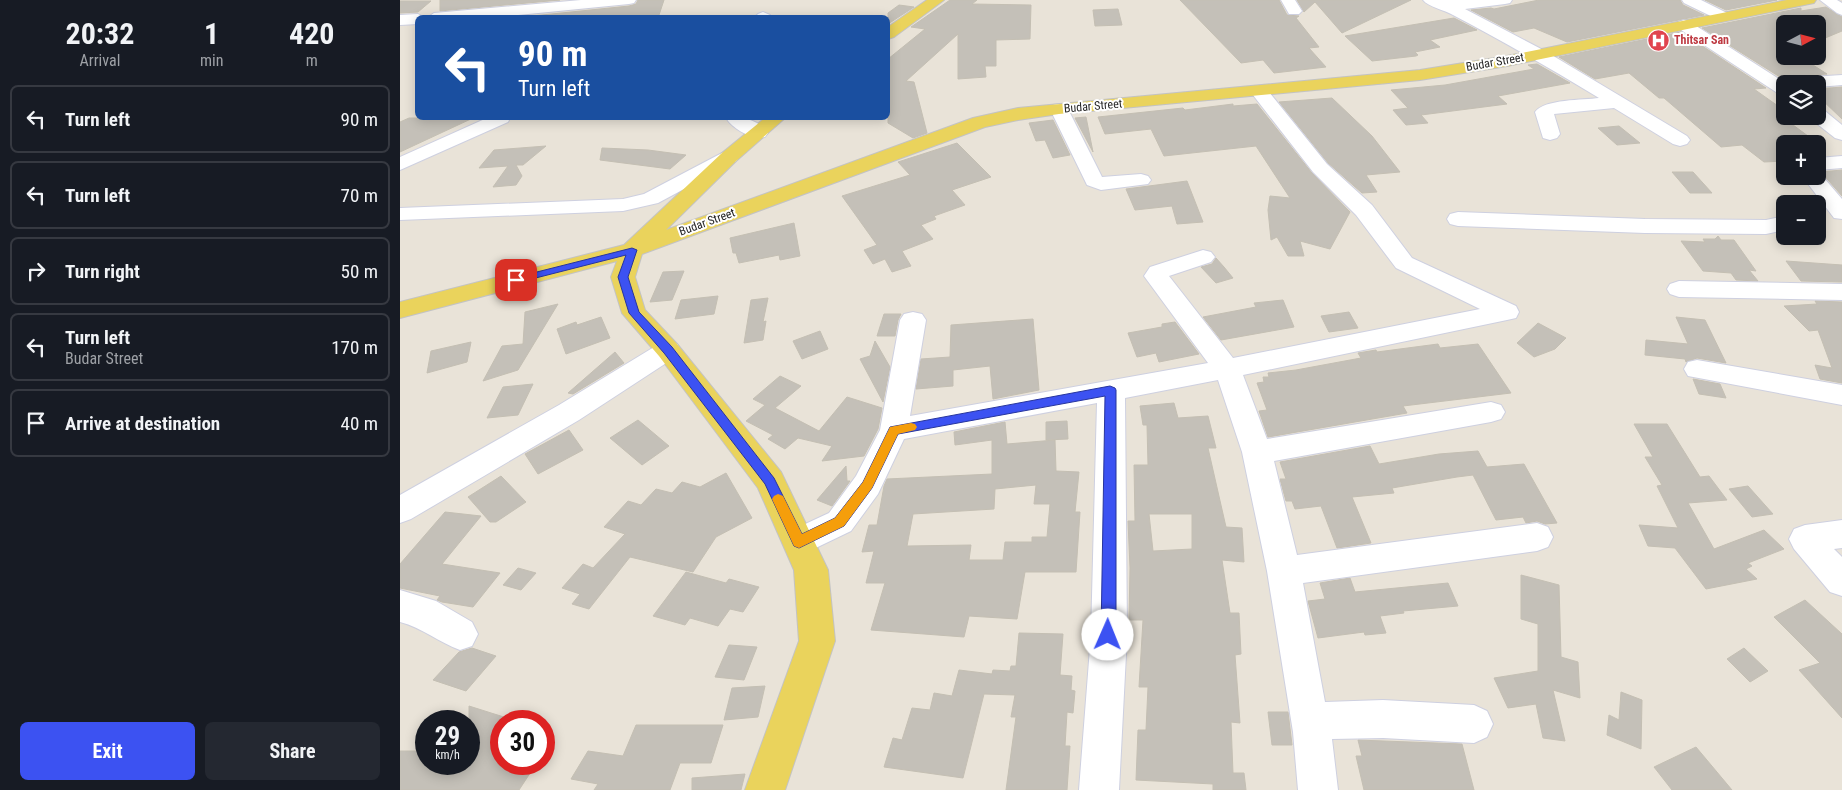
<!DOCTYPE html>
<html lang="en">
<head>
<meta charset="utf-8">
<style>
  body { margin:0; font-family:"Roboto Condensed",sans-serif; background:#242831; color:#f1f3f6; height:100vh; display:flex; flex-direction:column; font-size:19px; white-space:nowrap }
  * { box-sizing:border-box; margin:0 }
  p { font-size:16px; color:#9ea1a6 }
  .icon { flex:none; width:28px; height:28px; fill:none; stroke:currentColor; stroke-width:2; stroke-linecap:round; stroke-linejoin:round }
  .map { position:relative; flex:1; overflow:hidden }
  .side { display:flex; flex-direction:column; background:#171b24; width:400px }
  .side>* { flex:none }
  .hud { position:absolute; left:15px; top:15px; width:475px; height:105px; border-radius:8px; box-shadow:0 2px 12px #0003; background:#1a4fa0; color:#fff; overflow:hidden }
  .needle { width:32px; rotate:83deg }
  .tools { position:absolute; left:1376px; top:15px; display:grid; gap:10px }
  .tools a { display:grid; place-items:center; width:50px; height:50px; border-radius:8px; background:#171b24; box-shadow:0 2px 12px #0003; font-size:25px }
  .speed { position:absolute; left:15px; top:710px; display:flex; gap:10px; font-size:25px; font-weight:700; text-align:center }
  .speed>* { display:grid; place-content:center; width:65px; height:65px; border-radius:50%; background:#171b24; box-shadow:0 2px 12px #0003; line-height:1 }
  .speed small { font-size:12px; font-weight:400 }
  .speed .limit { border:8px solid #d22; background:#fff; color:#111 }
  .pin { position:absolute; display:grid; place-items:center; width:42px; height:42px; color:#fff; margin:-21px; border-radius:10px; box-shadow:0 2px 8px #0006 }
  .me { position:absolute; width:55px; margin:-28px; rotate:1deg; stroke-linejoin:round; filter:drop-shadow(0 0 4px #0008) }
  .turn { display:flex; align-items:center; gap:18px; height:105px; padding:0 20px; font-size:22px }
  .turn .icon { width:65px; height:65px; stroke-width:2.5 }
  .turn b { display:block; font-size:35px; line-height:42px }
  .eta { display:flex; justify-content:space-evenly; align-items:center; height:85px; text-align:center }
  .eta b { font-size:30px; font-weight:700; line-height:35px }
  .primary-button { display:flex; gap:10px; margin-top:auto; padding:10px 20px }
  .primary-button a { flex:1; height:58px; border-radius:8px; background:#3c52f2; color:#fff; font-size:20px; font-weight:700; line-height:58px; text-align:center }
  .primary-button a+a { background:#242831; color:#f1f3f6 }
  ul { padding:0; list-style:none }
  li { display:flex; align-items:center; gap:15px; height:68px; margin:0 10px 8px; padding:0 10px; border:2px solid #363941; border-radius:8px }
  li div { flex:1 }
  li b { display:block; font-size:19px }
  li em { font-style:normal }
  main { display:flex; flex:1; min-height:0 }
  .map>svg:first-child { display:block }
</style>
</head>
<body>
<main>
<section class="side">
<div class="eta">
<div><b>20:32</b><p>Arrival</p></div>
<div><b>1</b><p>min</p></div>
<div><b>420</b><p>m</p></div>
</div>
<ul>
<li><svg class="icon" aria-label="left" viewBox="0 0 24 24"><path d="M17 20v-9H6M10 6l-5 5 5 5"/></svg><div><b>Turn left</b></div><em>90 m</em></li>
<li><svg class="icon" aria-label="left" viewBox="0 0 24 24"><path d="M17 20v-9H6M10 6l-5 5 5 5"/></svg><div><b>Turn left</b></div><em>70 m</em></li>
<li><svg class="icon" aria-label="right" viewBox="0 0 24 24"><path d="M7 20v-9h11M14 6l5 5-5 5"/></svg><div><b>Turn right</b></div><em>50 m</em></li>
<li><svg class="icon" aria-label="left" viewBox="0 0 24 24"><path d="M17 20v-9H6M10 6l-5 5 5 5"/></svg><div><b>Turn left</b><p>Budar Street</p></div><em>170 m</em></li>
<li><svg class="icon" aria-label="arrive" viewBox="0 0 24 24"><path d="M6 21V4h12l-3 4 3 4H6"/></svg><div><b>Arrive at destination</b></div><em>40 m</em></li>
</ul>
<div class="primary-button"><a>Exit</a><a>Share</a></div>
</section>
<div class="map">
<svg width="1442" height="790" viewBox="0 0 1442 790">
  <rect width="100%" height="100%" fill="#e9e3d8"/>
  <path fill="#c4c0b8" stroke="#c4bfb3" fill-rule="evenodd" d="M40,0h120l-120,11z
    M238,0h26l-6,18h-145l116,-12 7,-2z
    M550,0h27l-5,4 59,1 -1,34 -34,1v26h-11l1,11 -28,2v-45l-52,47 8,1 13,51 -14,5 -25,-15v-64l37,-30 -14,-2z
    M780,0h99l8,15 12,1 -3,2 23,29 -10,1 17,19 -52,6 -11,-13 -22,3z
    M897,0h114l-69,33 -27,-31 -11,10z
    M1139,0h141l3,5 21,10 -137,27 -33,-14 -21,4 -42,-22 20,-2 3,1z
    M1305,0h72l-51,10z
    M0,1h31l-13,11 -18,1z
    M499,5l15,2 -26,17v-11z
    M1426,7l16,10v14l-24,10v-17h-33v30l-5,2h19l28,18 -47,3 -78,-49 99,-20v3z
    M718,9l4,16 -27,1 -2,-16z
    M1054,18l23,12 -47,10 10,7 -25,5 3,3 -2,1 -44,5 -27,-25z
    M1281,32l85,56 -12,1 31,22v8l27,20 -27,2v20l-21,1 -22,-17 -21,2 -57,-49h-5l-30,-25 -34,6 -36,-22z
    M1137,64l33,19 -72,13 9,8 -86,11 7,8 -22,2 -13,-15 15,-2 -17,-18 54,-5 89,-16 -6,-4z
    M1442,87v32l-24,-23v-7z
    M932,98l40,38 28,36 -34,3 11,17 -15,1 -34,-30 -49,-61z
    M833,104v2l24,-2 55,69 38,39 -20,37 -30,-8 4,15h-16l-11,-19 -6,3 -3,-30 2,-14 20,2 -34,-52 -92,10 -13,-27 -46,5 -7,-17 85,-9 2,2z
    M686,117l7,35 -18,-34z
    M9,118h64l-73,34v-30z
    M653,120l17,35 -17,3 -8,-18 -9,1 -7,-18z
    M1219,126l21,17 -23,2 -19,-17z
    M557,143l34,34 -39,13 13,15 -31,11 2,3 -15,6 12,14 -31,12 9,15 -19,6 -7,-13 -12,5 -9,-14 13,-5 -35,-49 68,-21 -12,-13z
    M146,146l-23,19h-7l6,11 -6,9 -23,2 15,-21 -29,2 15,-18z
    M202,148l46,2 38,5 -16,14 -70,-9z
    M1442,170v26l-21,-24z
    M1272,172h21l19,21h-22z
    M787,181l16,41 -26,2 -5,-18 -37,4 -9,-21z
    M394,223l6,33 -20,4 -1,-5 -40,8 -3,-10h-3l-3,-15z
    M1318,236l3,4h13l22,31 -7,-1 9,11 -22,-1 -5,-7 -28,-2 -22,-30 24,1 -2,-3h12z
    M816,258l8,9 9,11 -17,5 -15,-16 11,-3z
    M1386,261l56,4v17l-41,-1z
    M284,271l-12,29 -22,2 13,-30z
    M318,296l-4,18 -39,5 6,-19z
    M368,298l-5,24 3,-1 -3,19 -19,3 7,-43z
    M883,300l11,27 -73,13 -18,-23 53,-10 -2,-4z
    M1415,301l27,1v81l-22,-4 -5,-14 17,3 -14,-38 -9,1 -25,-25 33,-2z
    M158,304l-40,66 -35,11 19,-35 21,-2 2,-32z
    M949,312l9,16 -29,4 -8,-16z
    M484,314h17l-3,6 -3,16h-18z
    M201,317l9,21 -44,16 -9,-25 19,-7 1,3z
    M1276,317l29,3 21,43 -29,-5 -11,4 -1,-3 -40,-4 1,-15 42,4z
    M633,319l6,71 -46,9 -3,-33 -37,4v16l-37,3 5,-30 29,-2 1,-32z
    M775,322l24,32 -40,8 -3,-9 -19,4 -9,-24 34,-6v-3z
    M1138,323l28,15 -11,11 -21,8 -17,-14z
    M420,331l8,18 -26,10 -9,-18z
    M475,341l15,26 -7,35 -23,-43 10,-3z
    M71,342l-4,20 -40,11 4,-22z
    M1038,344l2,4 38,-4 33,49 -108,13 4,7 -139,24 -9,-26 8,-1 -10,-27 7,-1 -1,-5h6l-1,-4 28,-3 65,-12 -3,-5 18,-3 1,2z
    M215,352l9,11 -51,31 -5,-1z
    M380,376l21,10 -26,22 44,23 28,-34 35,11 -4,21 -14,27 -42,5 10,-15 -34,-8 -13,11 -17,-10 5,-4 -27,-14 19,-16 -12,-6z
    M1293,379l27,5 6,14 -27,-4z
    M133,384l-15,31 -31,3 16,-31z
    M774,403l4,15 30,-2 8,32h-8l18,79 16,1 2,34 -22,-2 8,53h9l2,41 -6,1 5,68 -9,-1 2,51h11l2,17h-33v-6l-77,-4 2,-50h8l2,-43h-9l4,-67h-14l1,-52 -2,-47h7l-1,-56h14l-1,-40h-4l-3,-19zM749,514h43v35l-39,2z
    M238,420l31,26 -27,19 -32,-27z
    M667,421l1,18 -22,1v-18z
    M605,422l2,22 48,-4 1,31 23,1 -4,40h5l-4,60h-51l-8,47 -48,-3 -5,21 -93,-7 14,-47h-19l8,-32 -12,1 7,-27h8l7,-39 3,-7 105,-5v-34l-37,5 -1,-13zM636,485l-2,19h16l-3,33h-15v5h-27l-2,18h-34l2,-15 -64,1 6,-32 81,-5 1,-20z
    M1234,424h33l33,53 9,-1 18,24 -39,3 26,46 50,-19 20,19 -36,14 4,3 -6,3 11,10 -51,10 -31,-41 -27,-2 -9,-21 39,3 -21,-42 5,-1 -17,-28h8z
    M169,430l14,20 -45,24 -13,-20z
    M970,446l9,18 60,-10 39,-3 9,16 37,-3 33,59 -12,1 -8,-3 -11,2 -3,-6 -27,3 -23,-45 -16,2 -65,11 2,5 -42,4 19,46 -34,5 -16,-42 -26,3 -3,-8h-6l-6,-22h6l-6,-17z
    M446,466l1,15h3l-18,25 -15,-6z
    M326,473l26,45 -36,19 -23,35 -63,-15 -41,52 -17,-5 8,-10 -18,-6 21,-24 10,4 32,-34 -21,-7 24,-26 13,4 15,-16 16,4 10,-11 18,5z
    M101,476l25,26 -30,20h-6l-22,-25z
    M1348,486l25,28 -21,3 -23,-28z
    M45,512l36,4 -39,48 58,9 -27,34 -31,-5 -5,-2 3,-4 -40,-8v-24z
    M118,568l18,5 -15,17 -18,-5z
    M286,572l40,11 3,-4 30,8 -16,25 -13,-3 -12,17 -28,-8 -5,7 -32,-9z
    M1121,575l38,10 2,72 17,5 2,36 -27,-8 12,51 -22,-3 -7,-34 -28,4 -14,-30 44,-7v-47l-17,-5z
    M950,578l5,14 93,-9 10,23 -55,5 1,2 -24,3 6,17 -21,2 -1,-3 -46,6 -10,-37 17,-2 -5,-16z
    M1405,600l37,34v84l-43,-48 21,-7 -46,-46z
    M619,633l44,1 -3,41 12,1 -1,14 4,1 -2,22 -6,-1 -2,34h5l-3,44h-61l10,-73h-5l4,-22 -31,-1 -21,84 -79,-11 9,-29 9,2 10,-32 18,2 4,-17 18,3 7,-26 33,4 1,-4 17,1 1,-5h5z
    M329,645l28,2 -13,33 -29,-3z
    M72,648l24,8 -30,35 -33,-11 26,-28z
    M1344,648l24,23 -18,11 -23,-23z
    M365,686l-7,31 -34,3 8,-32z
    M1221,692l21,8 -1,49 -34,-14 2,-20 10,5z
    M69,706l38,12 -2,3h-4v43h35l-17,26h-119v-39h26v13h43z
    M868,712h20l4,33h-20z
    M236,725h87l-12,38h-31l-10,27h-76l4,-6 -27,-5 17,-28 35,5z
    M958,740l104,4 12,46h-110l-8,-34h6z
    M1296,747l36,43h-60l-18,-23z
    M345,774l-4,16h-49v-12z"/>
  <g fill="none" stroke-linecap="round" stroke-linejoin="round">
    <defs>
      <path id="minor" d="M181,0h55l-2,3 -5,1 -140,14h-62l7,-5z
        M881,0h14l7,11 -3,3h-10z
        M1023,0h89l-2,3 -5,1 -40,5 80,42 142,85 3,4 -3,4 -7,2 -7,-2 -59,-36 -60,6 6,20 -3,4 -7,2 -7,-2 -8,-26c9,-13 49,-12 64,-14 -48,-29 -96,-57 -146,-83 -8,-5 -25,-8 -30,-15z
        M1282,0h19l28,14 3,3 -3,3h-10l-35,-17z
        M1420,0h17l5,3v12l-5,-2z
        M363,12l7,3 2,3 -17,-1 3,-3z
        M18,14l7,4h-7v6l-18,1v-10z
        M1284,20l6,2 89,57 63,-4v10l-24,2v-3h-33v11l-6,-1 -101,-66 -2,-3 2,-3z
        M859,86l6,1 62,77 45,41 40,53 104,48 3,6 -3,6 -9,2 -264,55 24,64 224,-37 10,3 4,7 -4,7 -10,3 -217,39 23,94 240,-32 11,4 5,10 -5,10 -11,4 -234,32 22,119 58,-2 91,5 13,6 6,13 -6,13 -13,6 -91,-5 -51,1 6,51h-40l-5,-58 -26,-161 -25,-119 -24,-72 -93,18 2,237 -8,155h-40l12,-155 6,-232 -193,36 -26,55 -27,37 -52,25 -11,-4 -5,-10 5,-10 41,-19 27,-37 24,-46 20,-110 4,-6 9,-2 9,2 4,6 -16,96 298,-53 -64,-87 6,-9 53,-17 8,2 4,5 -4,5 -42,14 64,82 247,-49 -84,-41 -40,-53 -43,-43 -60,-77 -3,-4 3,-4z
        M659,104l6,1 3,4 34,68 39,-3 7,2 3,4 -3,4 -47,6 -14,-5 -37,-76 3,-4z
        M1418,109l7,2 17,14v15l-7,-2 -24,-19 -1,-3h8z
        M87,118h23l-2,4 -108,48v-13z
        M326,118c15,-2 32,1 42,15l-3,4c-13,3 -32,-8 -39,-19z
        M329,151l7,2 3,4 -3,4 -78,42 -35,8 -223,9v-12l223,-9 21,-5 78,-41z
        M1442,156v12l-24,2v-12z
        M1418,171l24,28v20l-8,-1 -32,-42h16z
        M1058,212l187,7 121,1 19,-4v14l-19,4 -121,-1 -187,-7 -8,-2 -3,-5 3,-5z
        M1279,281l163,3v16l-163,-3 -9,-3 -3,-5 3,-5z
        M268,341l9,3 4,6 -4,6 -98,64 -168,99 -11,4v-28l159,-90 100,-61z
        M1297,360l145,25v20l-154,-29 -4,-7 4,-7z
        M1442,520v28l-8,1 8,8v39l-12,-4 -36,-43 -5,-10 5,-10 11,-4z
        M0,590l36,11 36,21 6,12 -6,12 -12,4c-22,-8 -37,-22 -60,-28z"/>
      <path id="major" d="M527,0h17l-50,37 -6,2v-12z
        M1387,0h29l-2,3 -5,1 -302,62 -87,14 -361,34 -41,6 -33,7 -343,127 -7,23 10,33 32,34 104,128 47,98 7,71 -50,149h-40l54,-149 -5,-71 -36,-82 -99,-132 -37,-43 -11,-36 6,-16 -217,57v-16l224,-57 98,-92 43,-35h20l-49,43 -70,69 307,-112 45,-10 402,-38 87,-14z"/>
    </defs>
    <use href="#minor" stroke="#ced0e0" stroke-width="2"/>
    <use href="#major" stroke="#c3c3c3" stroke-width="2"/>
    <use href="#minor" fill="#fff" fill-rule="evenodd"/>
    <use href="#major" fill="#ead35c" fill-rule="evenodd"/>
  </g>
  <path fill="#3c52f2" stroke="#27359d" d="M232,248l5,2 -9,27 11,35 33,35 102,131 28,56 33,-16 28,-36 27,-55 220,-41 5,2 1,2v245l-2,4 -6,2 -5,-2 -2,-4 4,-239 -207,38 -26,54 -28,38 -45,22 -5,-2 -29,-62 -101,-131 -35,-40 -11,-36 8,-22 -110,28 -5,-3 2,-2z"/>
  <path fill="#f59e0b" d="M511,423l4,1 2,3 -2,3 -17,4 -26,54 -28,38 -41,20 -4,2 -5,-2 -22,-47 2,-3 4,-2 5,2 19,38 33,-16 28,-36 27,-55z"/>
  <defs>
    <symbol id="hospital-disc" viewBox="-11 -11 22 22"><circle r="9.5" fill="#e0444e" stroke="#fff"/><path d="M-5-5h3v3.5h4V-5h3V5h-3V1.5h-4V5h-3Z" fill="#fff"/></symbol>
  </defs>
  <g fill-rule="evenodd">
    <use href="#hospital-disc" x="1246" y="28" width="25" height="25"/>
  </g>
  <g text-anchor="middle" stroke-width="4" stroke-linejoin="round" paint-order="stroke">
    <g font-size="12" font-weight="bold" fill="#be3a42" stroke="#fff" text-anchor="start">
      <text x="1274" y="44">Thitsar San</text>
    </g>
    <g font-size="12" fill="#272727" stroke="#fff">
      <text transform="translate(1095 62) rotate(-10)" y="4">Budar Street</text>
      <text transform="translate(693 106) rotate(-5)" y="4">Budar Street</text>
      <text transform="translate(307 222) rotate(-20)" y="4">Budar Street</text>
    </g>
  </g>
</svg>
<div class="tools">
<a><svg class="needle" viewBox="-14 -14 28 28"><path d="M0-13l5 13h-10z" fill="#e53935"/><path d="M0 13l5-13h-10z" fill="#9ea1a6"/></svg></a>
<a><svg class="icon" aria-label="layers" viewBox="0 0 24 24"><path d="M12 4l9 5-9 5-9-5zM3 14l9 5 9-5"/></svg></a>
<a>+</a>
<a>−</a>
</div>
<div class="speed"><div>29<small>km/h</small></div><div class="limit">30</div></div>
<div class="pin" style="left:116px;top:280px;background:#d93025"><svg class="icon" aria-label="arrive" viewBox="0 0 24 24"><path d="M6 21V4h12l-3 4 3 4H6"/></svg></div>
<svg class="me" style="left:708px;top:635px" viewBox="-20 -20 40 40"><circle r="19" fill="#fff"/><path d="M0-13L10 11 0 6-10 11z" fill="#3c52f2"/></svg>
<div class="hud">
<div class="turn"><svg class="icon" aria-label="left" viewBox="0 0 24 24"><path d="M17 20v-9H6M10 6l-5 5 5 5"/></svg><div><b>90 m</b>Turn left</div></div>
</div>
</div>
</main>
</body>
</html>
